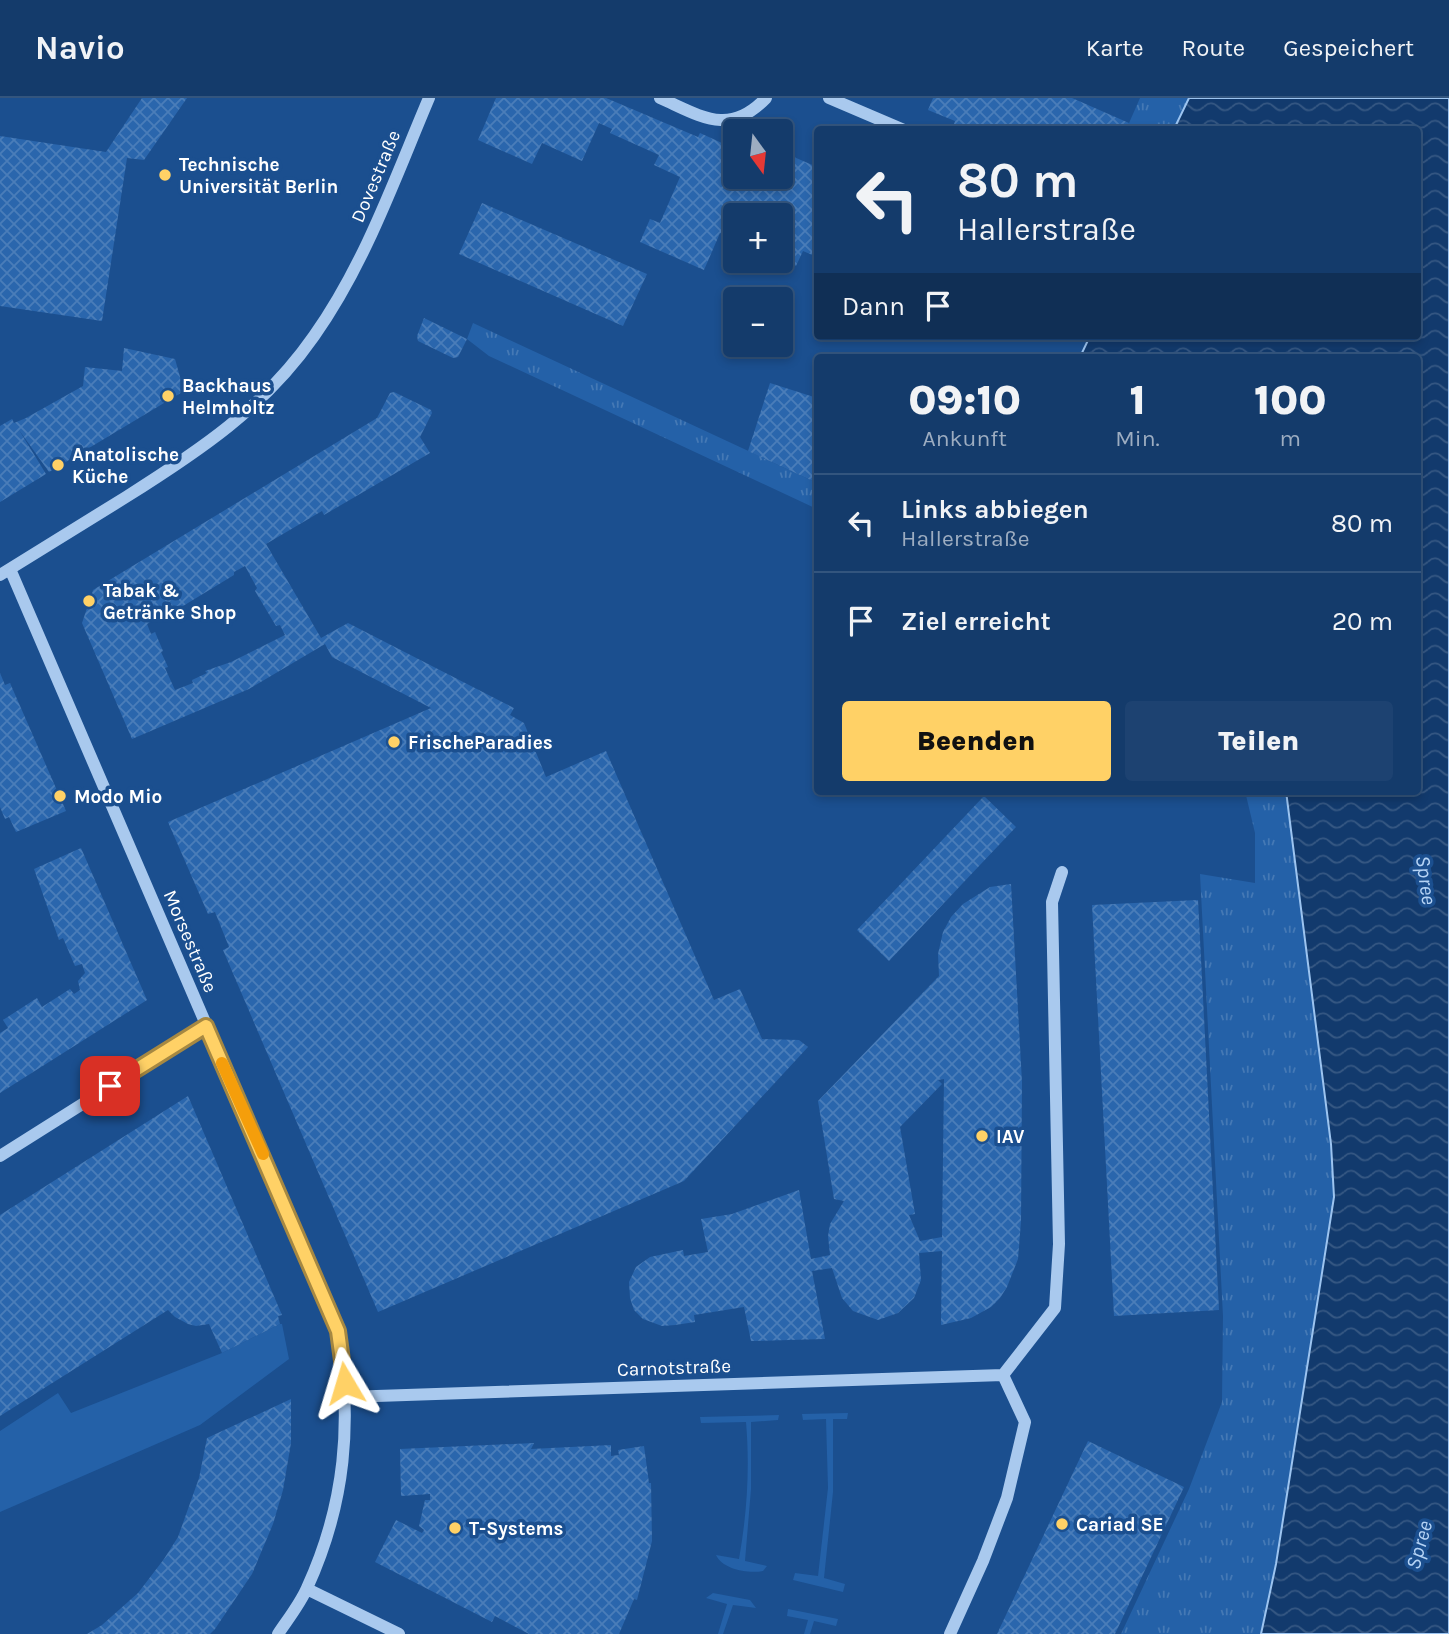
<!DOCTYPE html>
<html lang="de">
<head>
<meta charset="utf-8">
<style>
  body { margin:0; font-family:Karla,sans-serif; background:#1d4271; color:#f1f3f6; height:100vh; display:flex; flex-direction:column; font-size:26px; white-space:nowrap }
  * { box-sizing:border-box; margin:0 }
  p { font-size:23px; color:#9dadc1 }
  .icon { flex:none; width:38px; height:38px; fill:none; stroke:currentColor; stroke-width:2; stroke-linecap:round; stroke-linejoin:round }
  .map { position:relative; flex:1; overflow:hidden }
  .sheet { position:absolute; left:814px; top:256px; width:607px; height:441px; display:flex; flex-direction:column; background:#143b6b; border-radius:7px; box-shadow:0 4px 10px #0003,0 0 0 2px #33557e }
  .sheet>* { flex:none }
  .guide { position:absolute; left:814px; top:28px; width:607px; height:214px; border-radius:7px; box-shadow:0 4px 10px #0003,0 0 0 2px #33557e; background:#143b6b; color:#f1f3f6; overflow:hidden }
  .needle { width:46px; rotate:165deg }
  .tools { position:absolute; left:723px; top:21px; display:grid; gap:14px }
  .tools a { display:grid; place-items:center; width:70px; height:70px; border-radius:7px; background:#143b6b; box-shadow:0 4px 10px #0003,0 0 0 2px #33557e; font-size:35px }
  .pin { position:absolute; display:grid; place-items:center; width:60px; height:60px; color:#fff; margin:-30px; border-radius:14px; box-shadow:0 4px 10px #0006 }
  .me { position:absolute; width:77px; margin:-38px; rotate:353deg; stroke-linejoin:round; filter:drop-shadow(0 0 5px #0008) }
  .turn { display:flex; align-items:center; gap:24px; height:147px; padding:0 28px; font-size:32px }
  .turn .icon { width:91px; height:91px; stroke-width:2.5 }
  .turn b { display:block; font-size:49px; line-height:60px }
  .then { display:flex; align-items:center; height:66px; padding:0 28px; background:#0003; gap:14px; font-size:26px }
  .eta { display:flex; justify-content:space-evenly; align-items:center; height:119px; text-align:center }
  .eta b { font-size:42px; font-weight:800; line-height:49px }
  .button { display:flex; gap:14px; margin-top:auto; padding:14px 28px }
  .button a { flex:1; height:80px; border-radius:7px; background:#ffd166; color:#111; font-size:28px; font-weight:800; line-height:80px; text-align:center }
  .button a+a { background:#1d4271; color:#f1f3f6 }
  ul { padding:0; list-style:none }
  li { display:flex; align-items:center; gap:21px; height:98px; padding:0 28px; border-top:2px solid #33557e }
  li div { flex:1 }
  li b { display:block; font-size:26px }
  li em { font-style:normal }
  header { display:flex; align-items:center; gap:42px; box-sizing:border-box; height:98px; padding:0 35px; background:#143b6b; border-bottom:2px solid #33557e }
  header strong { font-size:33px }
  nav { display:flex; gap:38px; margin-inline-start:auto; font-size:24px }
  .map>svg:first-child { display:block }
</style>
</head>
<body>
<header>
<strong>Navio</strong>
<nav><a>Karte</a><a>Route</a><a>Gespeichert</a></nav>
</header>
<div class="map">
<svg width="1449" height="1536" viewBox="0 0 1449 1536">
  <defs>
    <pattern id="park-tufts" width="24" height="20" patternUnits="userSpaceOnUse" patternTransform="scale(1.75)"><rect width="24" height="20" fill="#2461a8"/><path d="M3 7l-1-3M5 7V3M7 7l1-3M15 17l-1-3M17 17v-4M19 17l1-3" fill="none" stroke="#4579b5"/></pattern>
    <pattern id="water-waves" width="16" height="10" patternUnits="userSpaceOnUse" patternTransform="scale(1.75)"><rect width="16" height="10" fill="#123a6d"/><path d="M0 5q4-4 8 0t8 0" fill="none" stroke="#365883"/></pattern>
    <pattern id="building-cross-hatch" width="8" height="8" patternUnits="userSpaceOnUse" patternTransform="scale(1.75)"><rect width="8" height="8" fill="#2a66ad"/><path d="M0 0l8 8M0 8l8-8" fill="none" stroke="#4a7db9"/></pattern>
  </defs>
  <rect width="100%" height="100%" fill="#1b4f8f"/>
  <path fill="#2461a8" d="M280,1226h2l7,35 -89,66 -200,87v-81l58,-38 13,20 151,-60z
    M848,1315l-1,6h-14v73l-9,86 21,6 -2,8 -50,-12 2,-7 23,3 10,-88 -2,-69 -23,1 -1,-6z
    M779,1317l-1,5 -27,2v67l-6,72 22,5 -4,5c-15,3 -41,-2 -47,-16l23,4c8,-45 11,-91 7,-137l-45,1 -1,-6z
    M713,1495l37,7 6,8 -23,-3 -10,29h-5l9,-30 -21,-6z
    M788,1511l50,10 -2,7 -22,-5 -4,13h-6l4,-14 -21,-4z"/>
  <path fill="url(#park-tufts)" d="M1140,0h49l-15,31 -48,1z
    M473,225l344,160v26l-328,-153 -22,-17z
    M1245,693h41l45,353 3,53 -58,367 -15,70h-140l68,-145 33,-87 1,-86 -23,-442 55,9v-50z"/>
  <path fill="url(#water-waves)" stroke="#9cc4f0" stroke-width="2" d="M1189,0h260v1536h-188l15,-70 58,-367 -3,-53 -45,-353h132v-434h-338l10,-21h328v-206l-244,-1z"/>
  <path fill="url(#building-cross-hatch)" fill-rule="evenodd" d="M142,0h45l-43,62 -17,-2 -25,163 -102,-15v-170l106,16z
    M496,0h110l92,39 2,-4 35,16v28h45v-26l37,16v90l-14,-6 -7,15 -16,-7v-44h-45v25l-15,-7 -16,37 -64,-28 10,-23 10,4 20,-46 -26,-12 5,-10 -49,-22 2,-4 -13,-6 -17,38 -40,-18 -10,21 -54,-24z
    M933,0h139l57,25 -3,7h-168l-5,-3 2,-6 -27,-11z
    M482,105l165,71 -24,52 -164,-72z
    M424,220l43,21 -9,18 -5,1 -35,-17 -1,-5z
    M124,250l51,11 9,32 -135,81 -30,-42 27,44 -46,28v-76l12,-7 2,4 12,-5 57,-32 2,-19 37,4z
    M770,285l47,15v85l-69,-32z
    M394,294l37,18 1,3 -12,24 10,16 -106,62 -2,-4 -56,33 55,94 27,-15 166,85 -4,7 14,8 22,54 60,-26 108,249 26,-11 22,50 37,1 9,7 -124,134 -306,131 -155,-362 6,-3 -14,-35 -7,2 -40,-92 263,-114 -99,-51 -7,-13 -76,45 -117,50 -50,-116 11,-33 284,-172 13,-25zM245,468l12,22 -2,3 21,35 4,-1 5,10 -54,27 -26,9 2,2 -15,7 1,3 -18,7 -10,-22 3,-1 -7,-15 2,-1 -8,-19 -4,2 -4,-10 12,-7 1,3 74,-45v-3z
    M0,575l5,12 5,-2 56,128 -50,21 -7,-15 -4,2 -5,-12z
    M984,698l32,31 -127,134 -32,-31z
    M81,750l66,152 -147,93v-60l8,-5 -5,-8 34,-22 5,9 28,-18 4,5 6,-4 -2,-9 7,-8 -3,-9 -7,2 -12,-28 -4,2 -25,-71z
    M1011,786l11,198 -1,139 -3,38 -11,28 -7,11 -9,9 -20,11 -30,7 1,-74 -23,2 2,27 -7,18 -16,15 -20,7 -25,-9 -11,-13 -10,-30 -20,3 13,68 -74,2 -7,-34 -50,8 1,7 -20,3 -13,1 -19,-7 -9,-9 -4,-12 -1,-16 7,-15 14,-10 33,-7 1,6 24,-4 -7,-33 31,-5 67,-24 12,69 19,-4 -2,-19 2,-12 14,-23 -10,-2 -16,-98 121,-125 -1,-22 5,-22 8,-15 12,-13 27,-17zM944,981l-2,158 -22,4 -11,-26 6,-1 -15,-87 42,-43 -4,-4z
    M1198,802l21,410 -105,6 -22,-411z
    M188,998l94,219 -4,1 2,8 -58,29 -13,-29 -13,2 -8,-2 -13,-7 -7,-7 -168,106v-201z
    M291,1301v44l-8,47 -10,34 -21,50 -37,55 -5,5h-123l15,-9 36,-32 26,-34 14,-22 21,-59 8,-40z
    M1088,1343l96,46 -69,147h-118z
    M534,1345l-3,6 80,-4v11l8,-1 -1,-5 26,-4 5,37h2l1,58 -15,59 -3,-1 -15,35h-90l-34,-18 -3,6 -117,-60 21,-42 26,13 2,-3 -5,-4 6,-26h5v-6l-29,2 -1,-47z"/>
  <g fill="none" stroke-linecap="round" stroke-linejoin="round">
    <path stroke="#a9c9ee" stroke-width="12" d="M660,0c41,18 69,39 106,0
      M829,0l75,32
      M10,471l328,762c14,91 8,172 -31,257 -7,16 -19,31 -29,46
      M0,477c42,-26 84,-52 126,-78 73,-46 138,-89 188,-161 51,-72 81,-158 115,-238
      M0,1058l206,-130
      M1003,1277l52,-67 4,-64 -7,-342 10,-30
      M347,1299l656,-22
      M307,1491l92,45
      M950,1536l33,-73 24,-63 18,-76 -22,-47"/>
  </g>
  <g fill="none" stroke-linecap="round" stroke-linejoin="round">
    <defs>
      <path id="route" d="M110,988l96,-60 132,305 7,52"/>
    </defs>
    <use href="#route" stroke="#a68842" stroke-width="18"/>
    <use href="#route" stroke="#ffd166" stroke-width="12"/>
    <path stroke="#f59e0b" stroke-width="12" d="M222,965l41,91"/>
  </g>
  <g fill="#ffd166" stroke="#1b4f8f" stroke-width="2.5">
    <circle cx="165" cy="77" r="7"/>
    <circle cx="168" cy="298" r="7"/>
    <circle cx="58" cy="367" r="7"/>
    <circle cx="89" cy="503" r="7"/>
    <circle cx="394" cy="644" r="7"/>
    <circle cx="60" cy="698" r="7"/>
    <circle cx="982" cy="1038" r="7"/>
    <circle cx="1062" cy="1426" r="7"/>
    <circle cx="455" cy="1430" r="7"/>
  </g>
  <g text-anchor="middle" stroke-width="7" stroke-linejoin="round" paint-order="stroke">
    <g font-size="19" font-weight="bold" fill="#fff" stroke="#1b4f8f" text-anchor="start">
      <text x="179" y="73">Technische<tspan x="179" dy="22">Universität Berlin</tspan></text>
      <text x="182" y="294">Backhaus<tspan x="182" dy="22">Helmholtz</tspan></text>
      <text x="72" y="363">Anatolische<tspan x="72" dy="22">Küche</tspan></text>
      <text x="103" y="499">Tabak &amp;<tspan x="103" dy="22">Getränke Shop</tspan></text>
      <text x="408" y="651">FrischeParadies</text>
      <text x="74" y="705">Modo Mio</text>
      <text x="996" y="1045">IAV</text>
      <text x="1076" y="1433">Cariad SE</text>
      <text x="469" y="1437">T-Systems</text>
    </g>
    <g font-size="19" fill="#fff" stroke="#1b4f8f">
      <text transform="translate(375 78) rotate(-67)" y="7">Dovestraße</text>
      <text transform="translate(191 843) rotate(67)" y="7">Morsestraße</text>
      <text transform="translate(674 1269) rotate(-2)" y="7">Carnotstraße</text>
    </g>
    <g font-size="21" font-style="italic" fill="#b5d3f5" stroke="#1b4f8f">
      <text transform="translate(1426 782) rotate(82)" y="7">Spree</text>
      <text transform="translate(1419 1447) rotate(-74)" y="7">Spree</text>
    </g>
  </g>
</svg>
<div class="tools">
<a><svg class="needle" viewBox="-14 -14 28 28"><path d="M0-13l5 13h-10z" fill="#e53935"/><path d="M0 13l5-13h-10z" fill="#9dadc1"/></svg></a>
<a>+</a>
<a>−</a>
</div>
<div class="pin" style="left:110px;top:988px;background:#d93025"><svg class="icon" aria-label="arrive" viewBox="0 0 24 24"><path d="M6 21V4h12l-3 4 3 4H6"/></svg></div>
<svg class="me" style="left:345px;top:1285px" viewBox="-20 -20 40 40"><path d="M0-17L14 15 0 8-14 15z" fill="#ffd166" stroke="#fff" stroke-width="4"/></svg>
<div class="guide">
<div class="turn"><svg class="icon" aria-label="left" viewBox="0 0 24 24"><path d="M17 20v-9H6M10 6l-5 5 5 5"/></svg><div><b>80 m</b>Hallerstraße</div></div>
<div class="then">Dann<svg class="icon" aria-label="arrive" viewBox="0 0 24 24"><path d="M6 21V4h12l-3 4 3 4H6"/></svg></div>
</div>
<section class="sheet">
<div class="eta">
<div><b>09:10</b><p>Ankunft</p></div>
<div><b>1</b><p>Min.</p></div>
<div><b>100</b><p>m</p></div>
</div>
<ul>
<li><svg class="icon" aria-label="left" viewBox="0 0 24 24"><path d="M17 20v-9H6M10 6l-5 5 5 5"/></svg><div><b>Links abbiegen</b><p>Hallerstraße</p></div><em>80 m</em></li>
<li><svg class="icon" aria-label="arrive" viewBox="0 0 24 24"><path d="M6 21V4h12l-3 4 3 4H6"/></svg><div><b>Ziel erreicht</b></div><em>20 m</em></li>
</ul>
<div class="button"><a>Beenden</a><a>Teilen</a></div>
</section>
</div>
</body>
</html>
